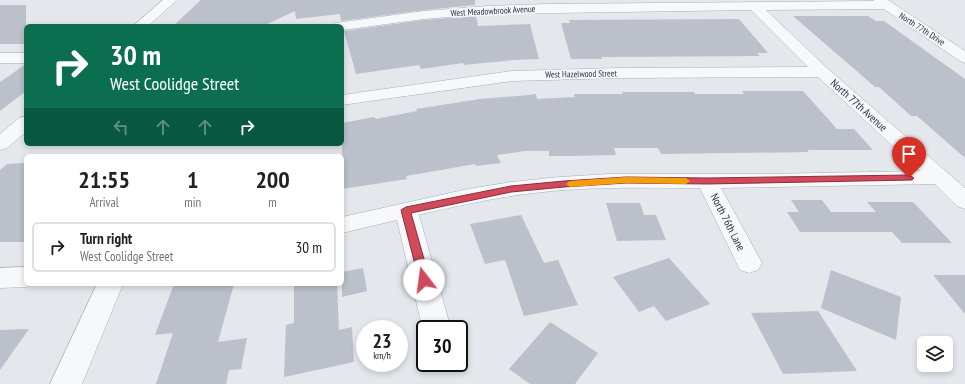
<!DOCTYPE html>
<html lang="en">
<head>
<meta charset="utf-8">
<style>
  body { margin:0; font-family:"PT Sans Narrow",sans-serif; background:#f6f6f6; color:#222; height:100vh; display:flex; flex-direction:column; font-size:15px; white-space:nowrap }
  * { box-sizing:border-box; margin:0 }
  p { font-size:13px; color:#767676 }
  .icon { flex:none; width:22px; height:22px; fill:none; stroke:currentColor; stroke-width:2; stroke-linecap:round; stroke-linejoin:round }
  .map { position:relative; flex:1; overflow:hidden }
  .sheet { position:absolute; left:24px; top:154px; width:320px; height:132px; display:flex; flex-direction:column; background:#fff; border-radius:6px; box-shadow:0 2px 6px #0003 }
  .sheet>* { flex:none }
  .top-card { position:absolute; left:24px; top:24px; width:320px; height:122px; border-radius:6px; box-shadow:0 2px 6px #0003; background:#0b6e4f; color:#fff; overflow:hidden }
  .controls { position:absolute; left:917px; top:336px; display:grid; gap:8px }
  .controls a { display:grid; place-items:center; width:36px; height:36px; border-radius:6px; background:#fff; box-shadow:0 2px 6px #0003; font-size:20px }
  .speed { position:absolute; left:356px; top:320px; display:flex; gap:8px; font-size:20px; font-weight:700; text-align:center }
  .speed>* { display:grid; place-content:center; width:52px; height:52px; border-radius:50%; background:#fff; box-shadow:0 2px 6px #0003; line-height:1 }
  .speed small { font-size:10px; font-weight:400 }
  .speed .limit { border:2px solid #111; border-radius:6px; background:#fff; color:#111 }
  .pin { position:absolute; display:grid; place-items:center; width:34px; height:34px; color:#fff; margin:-41px -17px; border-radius:50% 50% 50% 0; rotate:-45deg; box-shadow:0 0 4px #0007 }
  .pin .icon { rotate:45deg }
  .me { position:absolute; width:44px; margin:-22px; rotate:345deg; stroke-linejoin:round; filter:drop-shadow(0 0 3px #0008) }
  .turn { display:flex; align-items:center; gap:14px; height:84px; padding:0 20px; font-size:18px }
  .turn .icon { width:52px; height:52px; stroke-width:2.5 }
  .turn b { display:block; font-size:28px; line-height:34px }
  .lanes { display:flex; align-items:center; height:38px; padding:0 20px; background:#0003; justify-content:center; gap:20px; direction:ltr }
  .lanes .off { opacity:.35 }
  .eta { display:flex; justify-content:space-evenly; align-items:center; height:68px; text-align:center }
  .eta b { font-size:24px; font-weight:700; line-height:28px }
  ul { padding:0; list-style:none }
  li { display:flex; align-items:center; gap:12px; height:50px; margin:0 8px 6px; padding:0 12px; border:2px solid #e0e0e0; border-radius:6px }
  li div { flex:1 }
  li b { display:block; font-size:15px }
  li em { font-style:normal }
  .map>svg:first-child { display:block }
</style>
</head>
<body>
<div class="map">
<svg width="965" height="384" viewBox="0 0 965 384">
  <rect width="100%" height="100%" fill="#e4e7ec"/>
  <path fill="#bbc0ca" d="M201,0h274v5l-51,5 -83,11 -1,-7 -44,5 -1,-8 -32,15h-90z
    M0,5h26v39h-26z
    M476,16l2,10 52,-2 9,35 -25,1 -50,5 -1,-2 -42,6 -2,-4 -63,9 -12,-43 80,-11z
    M793,16h75l8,5h8l81,58v79l-48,-42h-6l-32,-29h-4z
    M739,19l29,34h-11l3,3 -159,1 1,2h-31l-10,-36h9l-1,-3z
    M26,64v27l-26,20v-29z
    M742,91h61l34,38h17l19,21h-66l2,2 -148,2 -3,-6h-44l2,7 -44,1h-23v-5h-24l-28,4 4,8 -25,3 -1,-2 -69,12 1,3 -65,10v-66l32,-6 2,2 41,-8 -1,-2 64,-10 49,-4 7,-1 1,5 38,-2 -1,-3h49l-1,-2h72l1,2h49z
    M26,163v79h-26v-72l7,-6z
    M791,200h31l9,12h45l-9,-10h46l39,41h-50l-10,-11h-92l-13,-20h12z
    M606,203h34l4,12h12l10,25 -49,1z
    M521,215l23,48 14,-3 20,45 -54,11 -19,-56 -20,4 -15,-40z
    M669,258l41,46 -44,17 -12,-15 -15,6 -26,-35z
    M363,268l4,23 -25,6v-25z
    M831,270l70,27 -5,43 -75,-32z
    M933,275h32v39z
    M174,284h60l-16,58 29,-4 -6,31 -12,1 -3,14h-70l17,-51 -18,2z
    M294,284h43l2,46 13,-3 2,35 -70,15 2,-52 8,-2z
    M818,311l39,60 -74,3 -32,-61z
    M550,322l48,31 -23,31h-45l-21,-15z
    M29,329l-29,41v-40z"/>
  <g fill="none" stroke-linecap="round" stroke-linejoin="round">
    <defs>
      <path id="street" d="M163,0h14l-29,26h-15z
        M873,0h15l77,51v12l-5,-2 -76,-52 -118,1 62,59 137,119v21l-8,-3 -22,-22 -214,4 41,75 -4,7 -9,3 -9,-3 -40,-82c-55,0 -111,-2 -166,5 -36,4 -72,12 -108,20l-7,2 30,107 -3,7h-21v1l-4,-8 -24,-102 -55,13v-16l126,-28 43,-7 49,-5 49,-3h156l155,-3 -102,-94 -200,1 -106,3 -170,24v-10l170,-24 106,-3 190,-1 -57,-57 -263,4 -64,5 -82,11v-4h-9l2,-3 89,-12 64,-5 59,-2 327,-3z
        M0,53h26v10h-26z
        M26,116v16l-19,16 -7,2v-16l19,-16z
        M26,267v17h9l-9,3 -26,1v-20z
        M97,284h26l-41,100h-32z"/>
    </defs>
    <use href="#street" stroke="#a9aeb7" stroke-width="1"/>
    <use href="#street" fill="#f7f8fa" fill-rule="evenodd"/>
  </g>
  <path fill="#d1495b" stroke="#882f3b" d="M909,175l5,3 -2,2 -205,4 -81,-1 -62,4 -53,5 -100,21 19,67 -2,3 -4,1 -4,-1 -1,-3 -18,-70 5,-3 105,-21 53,-5 62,-4 81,1z"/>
  <path fill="#f59e0b" d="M626,177l60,1 4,3 -4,3 -60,-1 -56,4 -4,-3 4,-3z"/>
  <g text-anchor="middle" stroke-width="3.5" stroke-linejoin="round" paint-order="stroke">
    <g font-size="9" fill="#2b3445" stroke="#f4f6f9">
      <text transform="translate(493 11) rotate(-3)" y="3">West Meadowbrook Avenue</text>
      <text transform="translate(922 29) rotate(33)" y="3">North 77th Drive</text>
      <text transform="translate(581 74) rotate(-1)" y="3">West Hazelwood Street</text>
    </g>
    <g font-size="11" fill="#2b3445" stroke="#f4f6f9">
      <text transform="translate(859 105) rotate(42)" y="4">North 77th Avenue</text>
      <text transform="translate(728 222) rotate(63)" y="4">North 76th Lane</text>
    </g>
  </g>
</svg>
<div class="controls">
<a><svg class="icon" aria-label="layers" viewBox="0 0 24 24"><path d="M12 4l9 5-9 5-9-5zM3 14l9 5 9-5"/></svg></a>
</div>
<div class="speed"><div>23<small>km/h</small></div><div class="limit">30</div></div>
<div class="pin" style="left:909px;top:178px;background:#d93025"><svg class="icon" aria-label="arrive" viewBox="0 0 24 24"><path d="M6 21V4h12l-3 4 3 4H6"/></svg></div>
<svg class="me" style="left:424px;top:280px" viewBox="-20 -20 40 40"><circle r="19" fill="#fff"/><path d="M0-13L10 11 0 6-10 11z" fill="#d1495b"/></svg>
<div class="top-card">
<div class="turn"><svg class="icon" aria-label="right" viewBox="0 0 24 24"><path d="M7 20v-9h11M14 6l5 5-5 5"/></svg><div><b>30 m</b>West Coolidge Street</div></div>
<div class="lanes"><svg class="icon off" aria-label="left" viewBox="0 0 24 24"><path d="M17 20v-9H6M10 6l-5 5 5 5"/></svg><svg class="icon off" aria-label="ahead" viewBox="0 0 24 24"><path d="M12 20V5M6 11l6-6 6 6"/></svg><svg class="icon off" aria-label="ahead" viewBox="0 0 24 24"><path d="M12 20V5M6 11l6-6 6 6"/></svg><svg class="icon" aria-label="right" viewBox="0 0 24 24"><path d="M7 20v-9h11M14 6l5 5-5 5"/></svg></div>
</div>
<section class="sheet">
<div class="eta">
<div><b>21:55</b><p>Arrival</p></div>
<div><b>1</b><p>min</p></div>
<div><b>200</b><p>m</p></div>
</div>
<ul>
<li><svg class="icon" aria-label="right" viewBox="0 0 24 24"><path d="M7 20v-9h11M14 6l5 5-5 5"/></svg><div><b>Turn right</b><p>West Coolidge Street</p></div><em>30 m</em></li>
</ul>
</section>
</div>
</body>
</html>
